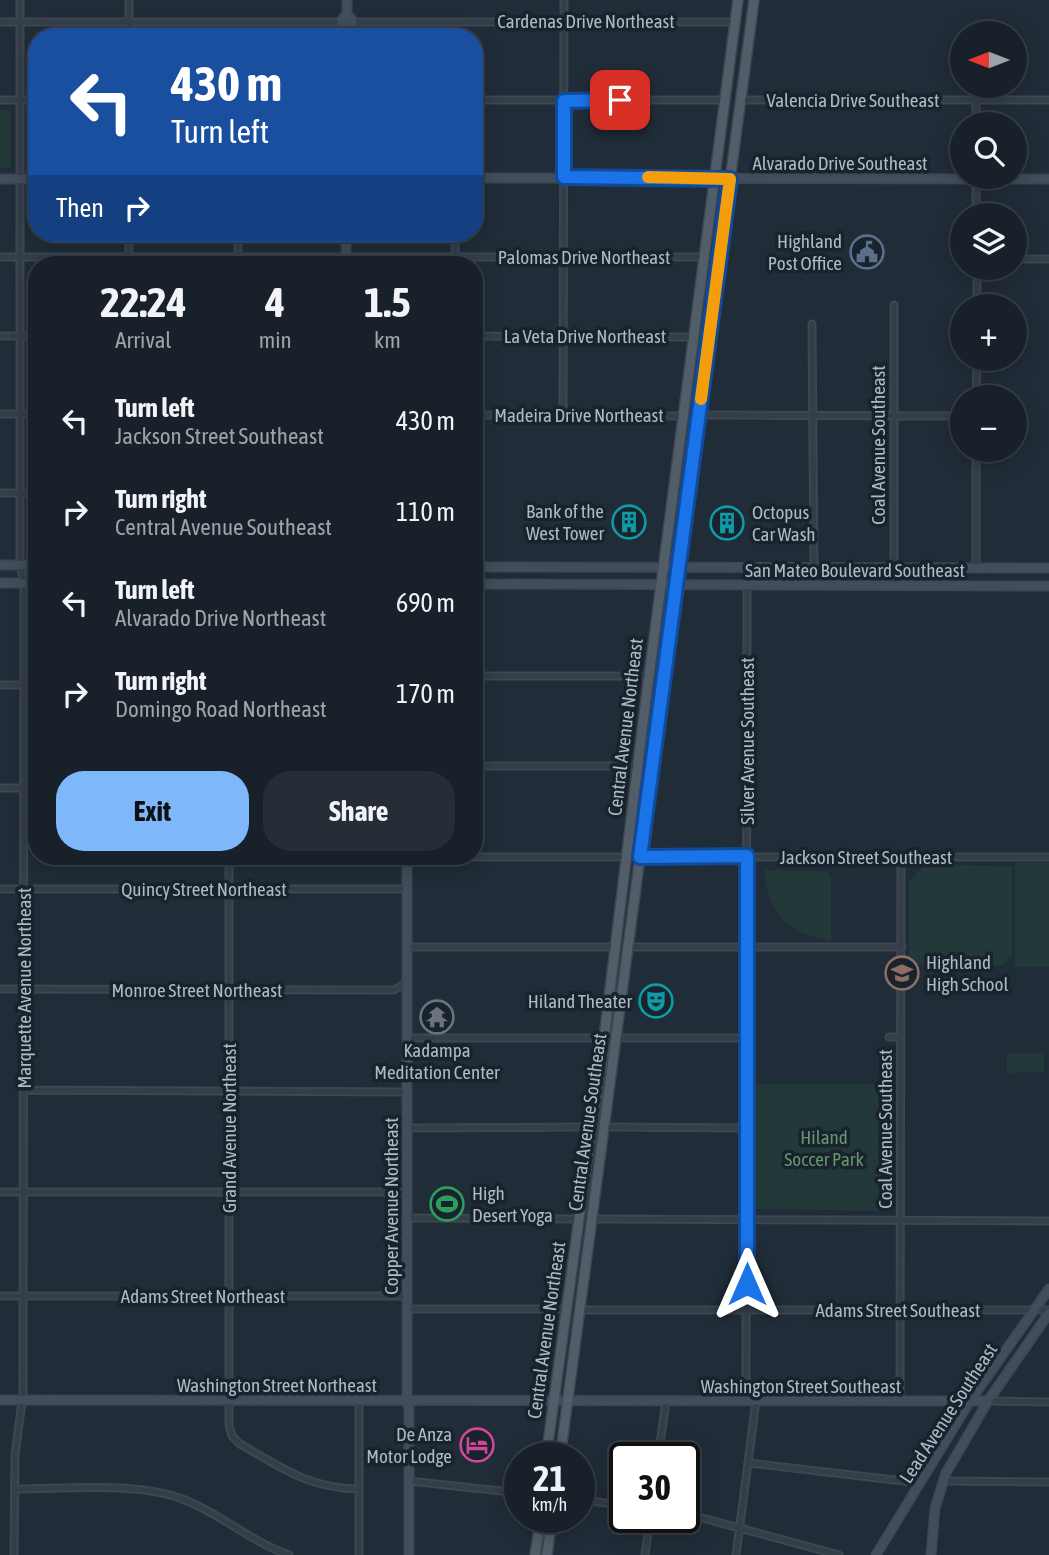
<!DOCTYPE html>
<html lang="en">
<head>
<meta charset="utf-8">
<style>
  body { margin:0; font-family:"Asap Condensed",sans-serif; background:#252e36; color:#f1f3f6; height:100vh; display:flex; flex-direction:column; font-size:26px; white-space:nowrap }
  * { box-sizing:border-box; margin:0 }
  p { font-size:23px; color:#9fa3a8 }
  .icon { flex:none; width:38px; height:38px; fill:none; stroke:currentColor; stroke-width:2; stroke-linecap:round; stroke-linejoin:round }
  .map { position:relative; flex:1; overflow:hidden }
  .panel { position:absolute; left:28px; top:256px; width:455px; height:609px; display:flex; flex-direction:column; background:#18212a; border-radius:28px; box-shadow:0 4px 18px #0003,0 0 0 2px #363e47 }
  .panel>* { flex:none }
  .guide { position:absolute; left:28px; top:28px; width:455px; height:214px; border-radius:28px; box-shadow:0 4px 18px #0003,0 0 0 2px #363e47; background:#1a4fa0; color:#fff; overflow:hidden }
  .needle { width:46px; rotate:270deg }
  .controls { position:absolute; left:950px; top:21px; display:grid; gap:14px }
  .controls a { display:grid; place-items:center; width:77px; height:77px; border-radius:50%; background:#18212a; box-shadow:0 4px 18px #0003,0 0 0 2px #363e47; font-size:35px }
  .speed { position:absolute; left:504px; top:1442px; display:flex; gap:14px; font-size:35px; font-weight:700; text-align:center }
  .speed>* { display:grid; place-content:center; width:91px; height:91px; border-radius:50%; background:#18212a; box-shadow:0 4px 18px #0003,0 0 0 2px #363e47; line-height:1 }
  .speed small { font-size:18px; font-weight:400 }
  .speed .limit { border:4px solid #111; border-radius:10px; background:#fff; color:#111 }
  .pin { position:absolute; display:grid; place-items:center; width:60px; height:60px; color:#fff; margin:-30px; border-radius:14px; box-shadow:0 4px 10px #0006 }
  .me { position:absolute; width:77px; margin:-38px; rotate:0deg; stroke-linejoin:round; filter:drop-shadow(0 0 5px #0008) }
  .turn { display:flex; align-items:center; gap:24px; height:147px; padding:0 28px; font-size:32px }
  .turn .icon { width:91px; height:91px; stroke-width:2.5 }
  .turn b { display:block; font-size:49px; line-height:60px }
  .then { display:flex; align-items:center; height:66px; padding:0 28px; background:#0003; gap:14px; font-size:26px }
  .eta { display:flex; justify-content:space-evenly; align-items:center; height:119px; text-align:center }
  .eta b { font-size:42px; font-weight:700; line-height:49px }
  .primary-button { display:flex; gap:14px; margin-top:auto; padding:14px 28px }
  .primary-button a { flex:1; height:80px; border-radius:28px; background:#7eb8fa; color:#111; font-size:28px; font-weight:700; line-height:80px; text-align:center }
  .primary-button a+a { background:#252e36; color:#f1f3f6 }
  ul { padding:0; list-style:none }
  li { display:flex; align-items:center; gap:21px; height:91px; padding:0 28px }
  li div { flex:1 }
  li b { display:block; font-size:26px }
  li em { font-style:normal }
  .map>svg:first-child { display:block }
</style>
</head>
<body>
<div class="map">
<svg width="1049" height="1555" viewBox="0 0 1049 1555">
  <rect width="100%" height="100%" fill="#202c38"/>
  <path fill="#223839" d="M0,110h10v58h-10z
    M1015,863h34v104h-34z
    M926,865l86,1v90l-11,10 -92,-2v-82z
    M764,870l61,1 6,6v64c-44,-8 -63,-27 -67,-71z
    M1007,1053h37v19l-37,1z
    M755,1084h137l-1,125 -3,2 -132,-2z"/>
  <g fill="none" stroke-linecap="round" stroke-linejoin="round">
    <defs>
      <path id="street" d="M0,22h341
        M352,22h384
        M129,37v-37
        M0,100h37
        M474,100h251
        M740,100h309
        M976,101v23
        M976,177v38
        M238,233v31
        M0,257h705
        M1015,259h34
        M129,264v-31
        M455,264v-31
        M977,268v38
        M894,305v281
        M812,324l2,245
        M0,336h37
        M474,336l221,1
        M976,397l1,-38
        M0,414h37
        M474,415l210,1
        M563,415l1,-415
        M699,415l263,1
        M0,493h37
        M976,569v-119
        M474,676h175
        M0,685h37
        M474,766h163
        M0,788h37
        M229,856v569l3,11 8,8c42,24 68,44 119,45
        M407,857h219
        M640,857h409
        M0,889h407
        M407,947h208
        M629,947h273
        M0,989l394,1 13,-8
        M889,1037h11
        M407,1038h340
        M23,1090l383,2
        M605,1127l142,1
        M406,1128l186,-1
        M0,1192h406
        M406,1218l173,1
        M592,1219l457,2
        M0,1296h406
        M407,1309h160
        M580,1310h469
        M359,1400v155
        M746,1401l1,-815
        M900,1401l1,-544
        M988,1401l61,1
        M658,1458l8,-57
        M749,1463l171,20
        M409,1481l111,12
        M943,1481l106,1
        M15,1489c51,0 122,-8 170,11 36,14 66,42 104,55
        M579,1499l46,7
        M684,1513l155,42
        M14,1555l1,-100 8,-61 1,-811 -4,-18v-565
        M645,1555l5,-38
        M736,1555l20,-154"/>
      <path id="secondary" d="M347,0v16
        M341.5 22a5.5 5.5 0 1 1 11 0a5.5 5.5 0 1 1-11 0Z
        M474,178l575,1
        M0,179h37
        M346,233v31
        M0,565h37
        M474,567l575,1
        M0,583h37
        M474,584l575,2
        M407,856v545l2,7v147
        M0,1400l988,1
        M876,1555l94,-154 79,-112
        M931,1555l4,-47 11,-35 42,-72 61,-88"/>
      <path id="primary" d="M546,1458l58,-420 42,-339 92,-699
        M560,1458l194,-1458
        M535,1555l6,-38
        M547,1555l5,-38"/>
    </defs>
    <use href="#street" stroke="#3d4752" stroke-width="9"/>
    <use href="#secondary" stroke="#3d4752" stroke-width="11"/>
    <use href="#primary" stroke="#3d4752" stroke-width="12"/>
    <use href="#street" stroke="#333e49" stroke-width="5"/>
    <use href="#secondary" stroke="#414d5c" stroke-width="8"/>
    <use href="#primary" stroke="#515d69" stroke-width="9"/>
  </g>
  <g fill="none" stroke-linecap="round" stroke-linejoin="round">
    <defs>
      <path id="route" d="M620,100l-56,1v76l166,2 -90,678 107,-1v428"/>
    </defs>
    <use href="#route" stroke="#114b97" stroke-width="18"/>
    <use href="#route" stroke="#1a73e8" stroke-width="12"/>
    <path stroke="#f59e0b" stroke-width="12" d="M648,177l82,2 -29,220"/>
  </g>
  <defs>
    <symbol id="civic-ring" viewBox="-11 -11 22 22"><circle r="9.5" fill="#19232d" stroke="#5c6f8a" stroke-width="1.5"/><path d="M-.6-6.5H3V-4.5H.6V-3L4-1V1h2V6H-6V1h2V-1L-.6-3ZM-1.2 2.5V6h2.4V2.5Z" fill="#5c6f8a"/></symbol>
    <symbol id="building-ring" viewBox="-11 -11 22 22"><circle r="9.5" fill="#19232d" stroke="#0f9aa8" stroke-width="1.5"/><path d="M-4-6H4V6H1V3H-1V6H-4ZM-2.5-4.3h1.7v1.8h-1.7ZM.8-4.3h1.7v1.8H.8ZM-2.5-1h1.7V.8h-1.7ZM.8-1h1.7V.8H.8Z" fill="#0f9aa8"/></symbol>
    <symbol id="school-ring" viewBox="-11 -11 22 22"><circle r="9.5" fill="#19232d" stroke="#8d6e63" stroke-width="1.5"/><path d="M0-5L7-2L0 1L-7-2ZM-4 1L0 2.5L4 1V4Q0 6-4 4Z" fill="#8d6e63"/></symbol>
    <symbol id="theatre-ring" viewBox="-11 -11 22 22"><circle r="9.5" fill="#19232d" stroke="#0f9aa8" stroke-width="1.5"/><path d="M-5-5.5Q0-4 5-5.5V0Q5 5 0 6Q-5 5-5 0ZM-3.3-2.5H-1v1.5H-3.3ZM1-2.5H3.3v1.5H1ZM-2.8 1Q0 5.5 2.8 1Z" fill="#0f9aa8"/></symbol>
    <symbol id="temple-ring" viewBox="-11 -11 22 22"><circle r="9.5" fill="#19232d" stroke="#6b7280" stroke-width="1.5"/><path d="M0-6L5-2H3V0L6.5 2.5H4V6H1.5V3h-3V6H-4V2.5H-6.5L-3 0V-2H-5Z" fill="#6b7280"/></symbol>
    <symbol id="stadium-ring" viewBox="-11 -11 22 22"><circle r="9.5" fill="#19232d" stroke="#2e9e5b" stroke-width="1.5"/><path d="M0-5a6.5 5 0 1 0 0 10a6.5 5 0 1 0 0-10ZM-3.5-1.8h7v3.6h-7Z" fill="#2e9e5b"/></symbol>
    <symbol id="hotel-ring" viewBox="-11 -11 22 22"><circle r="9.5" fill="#19232d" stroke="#d1479c" stroke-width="1.5"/><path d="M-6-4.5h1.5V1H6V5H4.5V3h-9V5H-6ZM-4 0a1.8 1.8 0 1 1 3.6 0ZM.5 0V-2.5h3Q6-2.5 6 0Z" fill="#d1479c"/></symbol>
  </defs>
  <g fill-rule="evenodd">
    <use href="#civic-ring" x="848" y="233" width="38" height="38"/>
    <use href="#building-ring" x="610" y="503" width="38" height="38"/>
    <use href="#building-ring" x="708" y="504" width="38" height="38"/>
    <use href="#school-ring" x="883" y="954" width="38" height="38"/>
    <use href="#theatre-ring" x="637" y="982" width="38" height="38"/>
    <use href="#temple-ring" x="418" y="998" width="38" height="38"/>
    <use href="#stadium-ring" x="428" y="1185" width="38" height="38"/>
    <use href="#hotel-ring" x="458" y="1426" width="38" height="38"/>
  </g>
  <g text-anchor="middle" stroke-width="7" stroke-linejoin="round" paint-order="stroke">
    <g font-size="19" fill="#aeb9c5" stroke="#19232d">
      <text x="586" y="28">Cardenas Drive Northeast</text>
      <text x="853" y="107">Valencia Drive Southeast</text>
      <text x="840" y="170">Alvarado Drive Southeast</text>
      <text x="584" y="264">Palomas Drive Northeast</text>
      <text x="585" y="343">La Veta Drive Northeast</text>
      <text x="579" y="422">Madeira Drive Northeast</text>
      <text transform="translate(878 445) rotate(-90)" y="7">Coal Avenue Southeast</text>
      <text x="855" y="577">San Mateo Boulevard Southeast</text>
      <text transform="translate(625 727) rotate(-83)" y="7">Central Avenue Northeast</text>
      <text transform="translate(747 741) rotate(-90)" y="7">Silver Avenue Southeast</text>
      <text x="866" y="864">Jackson Street Southeast</text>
      <text x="204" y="896">Quincy Street Northeast</text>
      <text transform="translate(24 988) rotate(-90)" y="7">Marquette Avenue Northeast</text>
      <text x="197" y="997">Monroe Street Northeast</text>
      <text transform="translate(587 1122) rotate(-82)" y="7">Central Avenue Southeast</text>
      <text transform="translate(229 1128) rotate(-90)" y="7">Grand Avenue Northeast</text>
      <text transform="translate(885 1129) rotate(-90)" y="7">Coal Avenue Southeast</text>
      <text transform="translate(391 1206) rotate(-90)" y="7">Copper Avenue Northeast</text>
      <text x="203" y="1303">Adams Street Northeast</text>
      <text x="898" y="1317">Adams Street Southeast</text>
      <text transform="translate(546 1330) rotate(-82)" y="7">Central Avenue Northeast</text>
      <text x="277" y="1392">Washington Street Northeast</text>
      <text x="801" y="1393">Washington Street Southeast</text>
      <text transform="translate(948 1413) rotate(-57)" y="7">Lead Avenue Southeast</text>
    </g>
    <g font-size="19" fill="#aeb9c5" stroke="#19232d" text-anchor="end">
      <text x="842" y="248">Highland<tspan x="842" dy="22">Post Office</tspan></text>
      <text x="604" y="518">Bank of the<tspan x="604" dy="22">West Tower</tspan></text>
      <text x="752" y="519" text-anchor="start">Octopus<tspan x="752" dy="22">Car Wash</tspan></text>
      <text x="926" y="969" text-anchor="start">Highland<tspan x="926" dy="22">High School</tspan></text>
      <text x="632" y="1008">Hiland Theater</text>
      <text x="437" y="1057" text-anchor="middle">Kadampa<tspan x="437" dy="22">Meditation Center</tspan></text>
      <text x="472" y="1200" text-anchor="start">High<tspan x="472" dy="22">Desert Yoga</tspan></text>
      <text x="452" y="1441">De Anza<tspan x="452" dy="22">Motor Lodge</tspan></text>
    </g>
    <g font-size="19" fill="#65966c" stroke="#19232d">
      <text x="824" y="1144">Hiland<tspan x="824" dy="22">Soccer Park</tspan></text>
    </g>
  </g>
</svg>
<div class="controls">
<a><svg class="needle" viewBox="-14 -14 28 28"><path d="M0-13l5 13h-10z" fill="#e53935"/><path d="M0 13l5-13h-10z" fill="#9fa3a8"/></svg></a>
<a><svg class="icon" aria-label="search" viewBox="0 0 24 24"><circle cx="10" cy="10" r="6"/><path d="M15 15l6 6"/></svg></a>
<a><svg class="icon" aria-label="layers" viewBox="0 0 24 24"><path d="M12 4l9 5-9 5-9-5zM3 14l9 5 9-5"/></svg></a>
<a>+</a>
<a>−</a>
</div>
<div class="speed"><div>21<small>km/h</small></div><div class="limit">30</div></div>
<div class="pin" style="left:620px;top:100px;background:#d93025"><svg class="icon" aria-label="arrive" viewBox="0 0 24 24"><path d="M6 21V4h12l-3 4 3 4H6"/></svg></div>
<svg class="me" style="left:747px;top:1284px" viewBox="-20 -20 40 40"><path d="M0-17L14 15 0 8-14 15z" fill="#1a73e8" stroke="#fff" stroke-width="4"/></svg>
<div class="guide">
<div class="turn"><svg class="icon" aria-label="left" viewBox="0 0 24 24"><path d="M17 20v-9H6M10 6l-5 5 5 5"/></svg><div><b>430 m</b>Turn left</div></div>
<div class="then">Then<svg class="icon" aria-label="right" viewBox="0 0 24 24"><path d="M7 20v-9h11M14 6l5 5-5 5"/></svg></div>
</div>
<section class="panel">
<div class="eta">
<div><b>22:24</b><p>Arrival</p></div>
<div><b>4</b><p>min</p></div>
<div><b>1.5</b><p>km</p></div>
</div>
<ul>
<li><svg class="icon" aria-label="left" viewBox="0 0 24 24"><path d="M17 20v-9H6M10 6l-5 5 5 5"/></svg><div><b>Turn left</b><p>Jackson Street Southeast</p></div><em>430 m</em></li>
<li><svg class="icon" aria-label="right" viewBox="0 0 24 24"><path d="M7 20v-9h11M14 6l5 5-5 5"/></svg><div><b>Turn right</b><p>Central Avenue Southeast</p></div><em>110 m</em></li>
<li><svg class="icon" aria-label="left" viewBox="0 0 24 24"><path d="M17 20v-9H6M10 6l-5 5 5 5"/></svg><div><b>Turn left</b><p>Alvarado Drive Northeast</p></div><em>690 m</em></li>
<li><svg class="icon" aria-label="right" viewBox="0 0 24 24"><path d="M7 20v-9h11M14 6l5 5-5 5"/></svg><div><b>Turn right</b><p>Domingo Road Northeast</p></div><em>170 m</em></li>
</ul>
<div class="primary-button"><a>Exit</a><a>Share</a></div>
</section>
</div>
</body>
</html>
